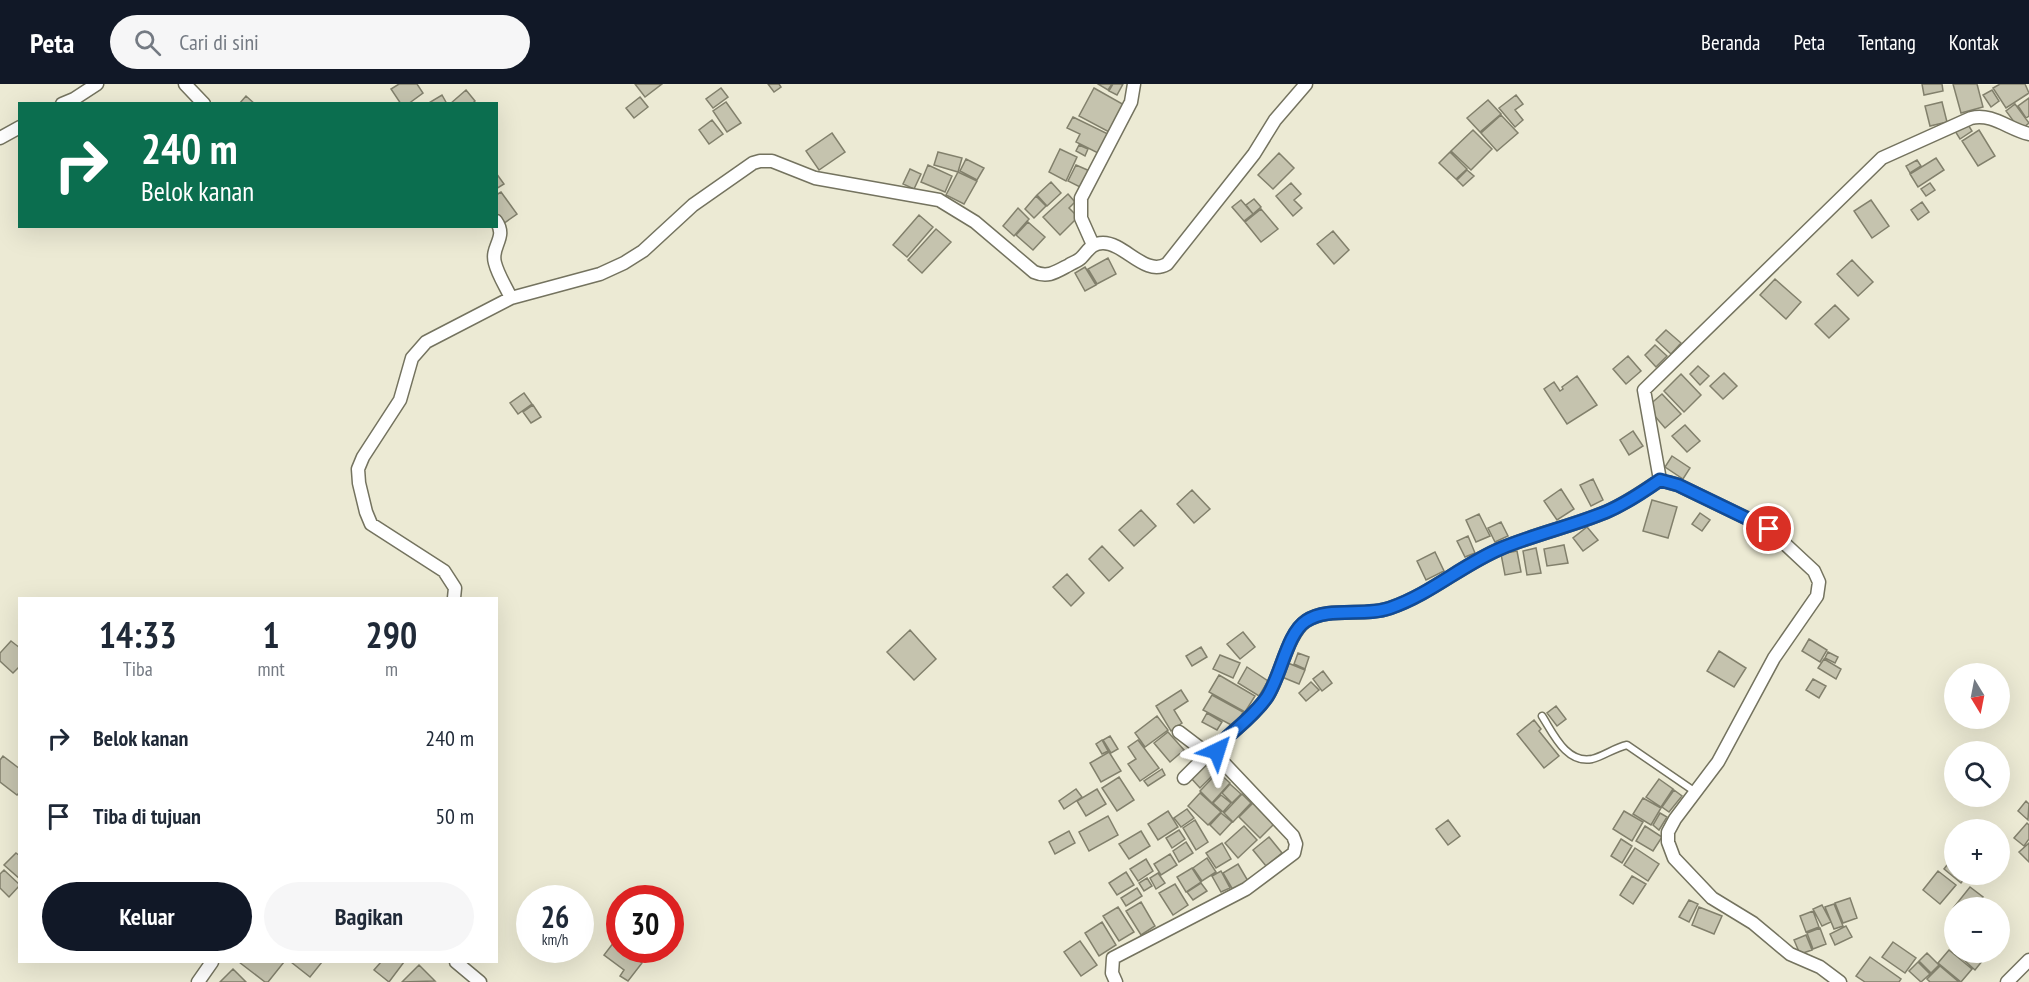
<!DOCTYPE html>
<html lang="id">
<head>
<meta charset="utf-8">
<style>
  body { margin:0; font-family:"PT Sans Narrow",sans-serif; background:#f6f6f7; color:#1f2937; height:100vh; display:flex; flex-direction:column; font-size:22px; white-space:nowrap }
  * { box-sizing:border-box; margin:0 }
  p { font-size:20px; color:#747a83 }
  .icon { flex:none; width:33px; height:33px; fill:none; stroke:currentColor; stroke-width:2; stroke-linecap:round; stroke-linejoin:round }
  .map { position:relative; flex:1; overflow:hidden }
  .drawer { position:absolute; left:18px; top:513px; width:480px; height:366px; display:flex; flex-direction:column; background:#fff; border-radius:0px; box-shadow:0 6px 24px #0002 }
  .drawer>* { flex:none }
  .guide { position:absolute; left:18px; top:18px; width:480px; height:126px; border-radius:0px; box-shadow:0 6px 24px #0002; background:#0b6e4f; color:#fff; overflow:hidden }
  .needle { width:39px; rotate:170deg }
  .tools { position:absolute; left:1944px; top:579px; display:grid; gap:12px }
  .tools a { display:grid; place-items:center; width:66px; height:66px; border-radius:50%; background:#fff; box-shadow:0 6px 24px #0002; font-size:30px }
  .speed { position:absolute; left:516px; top:801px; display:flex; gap:12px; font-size:30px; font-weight:700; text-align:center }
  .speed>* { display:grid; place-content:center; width:78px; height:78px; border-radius:50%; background:#fff; box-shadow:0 6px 24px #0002; line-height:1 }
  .speed small { font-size:15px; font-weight:400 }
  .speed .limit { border:9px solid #d22; background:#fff; color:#111 }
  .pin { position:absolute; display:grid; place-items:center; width:51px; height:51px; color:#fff; margin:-26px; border:3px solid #fff; border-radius:50%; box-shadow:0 2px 6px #0007 }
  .me { position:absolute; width:66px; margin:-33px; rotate:41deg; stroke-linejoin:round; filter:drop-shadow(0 0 4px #0008) }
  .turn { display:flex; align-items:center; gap:21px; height:126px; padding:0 24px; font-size:27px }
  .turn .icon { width:78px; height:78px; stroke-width:2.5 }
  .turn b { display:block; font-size:42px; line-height:51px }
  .eta { display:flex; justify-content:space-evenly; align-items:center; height:102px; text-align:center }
  .eta b { font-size:36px; font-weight:800; line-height:42px }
  .cta { display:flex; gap:12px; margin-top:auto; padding:12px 24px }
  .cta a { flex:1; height:69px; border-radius:36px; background:#111827; color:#fff; font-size:24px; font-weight:800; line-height:69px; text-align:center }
  .cta a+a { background:#f6f6f7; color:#1f2937 }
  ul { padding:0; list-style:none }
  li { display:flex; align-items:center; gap:18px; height:78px; padding:0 24px }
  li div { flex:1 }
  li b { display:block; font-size:22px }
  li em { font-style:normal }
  header { display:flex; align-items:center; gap:36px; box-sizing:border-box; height:84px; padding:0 30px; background:#111827; color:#fff }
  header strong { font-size:28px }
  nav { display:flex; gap:33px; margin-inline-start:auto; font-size:21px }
  .search { width:420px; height:54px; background:#f6f6f7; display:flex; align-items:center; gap:15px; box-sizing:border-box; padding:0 21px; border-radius:33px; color:#747a83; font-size:22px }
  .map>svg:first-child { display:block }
</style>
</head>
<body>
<header>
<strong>Peta</strong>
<div class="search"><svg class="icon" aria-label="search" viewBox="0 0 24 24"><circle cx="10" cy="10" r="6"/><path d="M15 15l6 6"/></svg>Cari di sini</div>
<nav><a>Beranda</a><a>Peta</a><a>Tentang</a><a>Kontak</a></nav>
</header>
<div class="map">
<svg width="2029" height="898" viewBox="0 0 2029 898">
  <rect width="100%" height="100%" fill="#ecead4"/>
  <path fill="#c5c3ae" stroke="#82806c" stroke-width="1.5" d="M399,0h18l6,9 -15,11h-7l-10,-15z
    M635,0h27l-17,13z
    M768,0h11l2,3 -7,5z
    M1098,0h14l-4,6z
    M1113,0h10l-6,11 -8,-4z
    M1922,0h20l1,7 -19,4z
    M1953,0h24l6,23 -22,6z
    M2000,0h25l4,9 -23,15 -13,-20z
    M721,4l7,9 -15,11 -7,-9z
    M1094,4l32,18 -15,27 -32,-17z
    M466,6l9,11 -3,3h-22z
    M1992,6l7,11 -8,6 -8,-12z
    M442,11l5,9h-20z
    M1516,11l7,9 -8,6 8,10 -8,7 -16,-19z
    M246,12l9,8h-16z
    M640,13l8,10 -14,11 -8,-10z
    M2029,14v18l-3,2 -8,-12z
    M1488,16l13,14 -21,18 -13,-14z
    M726,18l15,21 -14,9 -14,-21z
    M1942,18l5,20 -17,4 -5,-20z
    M2015,20l14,19 -9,7 -14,-19z
    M1501,31l17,18 -21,18 -16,-18z
    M1073,33l37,18 -10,19 -24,-12 4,-8 -13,-6z
    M712,36l11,14 -14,10 -10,-14z
    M1967,39l5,8 -12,8 -5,-8z
    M1473,46l19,19 -21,21 -20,-19z
    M1979,46l16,26 -17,10 -16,-25z
    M832,49l13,19 -26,18 -13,-19z
    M1079,61l9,4 -3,7 -9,-5z
    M1060,65l17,8 -11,24 -17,-9z
    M938,68l24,6 -4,14 -24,-7z
    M1450,68l17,17 -11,10 -17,-16z
    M1279,69l15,15 -21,21 -15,-14z
    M1936,74l8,12 -26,17 -8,-13z
    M966,75l18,9 -7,12 -17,-9z
    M1917,76l4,6 -11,7 -4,-7z
    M928,81l24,11 -7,16 -24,-10z
    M1076,81l16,7 -8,17 -16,-8z
    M910,85l11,5 -7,15 -11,-5z
    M1467,86l7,6 -11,10 -6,-6z
    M958,88l19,9 -13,23 -18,-9z
    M496,89l8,11 -8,5z
    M1051,98l10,11 -14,13 -10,-11z
    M1291,99l10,11 -7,6 8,8 -9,8 -17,-20z
    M1930,99l5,7 -9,6 -5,-7z
    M501,108l16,22 -14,10 -7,-10v-19z
    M1068,110l7,8 -6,6 9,9 -18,18 -17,-18z
    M1036,112l10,10 -12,12 -9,-9z
    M1254,115l7,8 -8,7 -7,-9z
    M1241,116l12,14 -9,7 -12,-14z
    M1871,116l18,26 -17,12 -18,-27z
    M1922,118l7,10 -11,8 -7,-10z
    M1018,124l11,11 -15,17 -11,-10z
    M1261,125l17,20 -17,13 -16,-20z
    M919,131l14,12 -26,30 -14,-12z
    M1028,138l17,15 -12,13 -17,-15z
    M936,145l15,13 -29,31 -14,-13z
    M1333,147l16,19 -15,14 -17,-20z
    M1108,174l8,16 -19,10 -9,-15z
    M1852,176l21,22 -15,14 -21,-22z
    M1085,183l11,18 -11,6 -10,-18z
    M1775,195l26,23 -15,17 -26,-24z
    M1835,221l14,14 -20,19 -14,-14z
    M1666,246l15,13 -10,11 -15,-14z
    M1655,261l12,11 -11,11 -11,-12z
    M1628,272l13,15 -15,13 -13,-15z
    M1698,282l11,10 -9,9 -10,-11z
    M1724,289l13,13 -14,13 -13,-13z
    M1681,290l20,21 -17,17 -20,-21z
    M1577,292l20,29 -30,19 -23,-35 10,-7 6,9 3,-2 -1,-2z
    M524,309l8,11 -14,10 -8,-11z
    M1662,310l19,20 -16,14 -18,-21z
    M533,321l8,12 -10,6 -8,-11z
    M1685,341l15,16 -13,11 -15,-16z
    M1633,347l10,15 -14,9 -9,-15z
    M1672,372l18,12 -7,11 -18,-12z
    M1593,395l10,21 -12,6 -11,-21z
    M1561,405l13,20 -17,11 -13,-19z
    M1192,406l18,19 -16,14 -17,-19z
    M1652,416l25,7 -9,31 -25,-7z
    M1141,426l15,16 -22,20 -15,-16z
    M1700,429l10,7 -8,11 -10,-7z
    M1479,430l11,22 -14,6 -10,-22z
    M1501,438l7,14 -13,6 -7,-14z
    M1587,443l11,13 -15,11 -10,-13z
    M1468,452l7,17 -10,4 -8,-16z
    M1564,461l4,18 -21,3 -3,-17z
    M1102,462l21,22 -14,13 -20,-22z
    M1536,464l5,25 -14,2 -4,-24z
    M1517,467l4,21 -16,3 -4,-21z
    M1435,468l9,19 -18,9 -9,-19z
    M1067,490l17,19 -13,13 -18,-19z
    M910,546l26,29 -22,21 -27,-28z
    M1243,548l12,15 -15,12 -13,-15z
    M1809,555l18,11 -7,12 -18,-11z
    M11,557l9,7v18l-7,7 -13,-12v-8z
    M1201,563l6,10 -15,9 -6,-10z
    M1719,567l27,17 -12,19 -27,-16z
    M1828,568l10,5 -3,6 -10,-5z
    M1298,569l11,4 -4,12 -11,-5z
    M1220,571l20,8 -7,15 -20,-9z
    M1824,575l17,10 -5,10 -18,-11z
    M1288,579l17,7 -6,14 -17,-7z
    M1247,583l21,14 -9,15 -21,-13z
    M1323,587l9,12 -10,8 -9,-12z
    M1219,591l36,21 -10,16 -36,-20z
    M1813,595l13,7 -7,12 -13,-8z
    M1311,598l8,8 -13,11 -7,-8z
    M1181,606l7,11 -14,9 8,13 -11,8 -15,-25z
    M1212,611l31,17 -8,15 -32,-17z
    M1556,622l10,13 -9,7 -10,-13z
    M1207,629l15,9 -5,8 -15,-8z
    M1157,632l11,14 -23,17 -10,-14z
    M1534,636l7,9 -2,2 20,25 -15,12 -27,-34z
    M1168,648l16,18 -14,12 -16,-19z
    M1110,652l8,13 -7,4 -8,-13z
    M1102,656l6,11 -6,3 -6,-10z
    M1138,656l21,28 -19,13 -12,-17 8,-5 -8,-12z
    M1109,668l12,19 -20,11 -11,-19z
    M3,672l17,13v23l-3,3 -17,-13v-22z
    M1211,673l10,10 -5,6 -10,-10z
    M1205,679l10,10 -15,15 -10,-11z
    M1162,685l3,6 -17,11 -4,-5z
    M1218,688l12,11 -18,20 -12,-12z
    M1119,693l15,23 -17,11 -15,-23z
    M1659,695l14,10 -12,18 -15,-10z
    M1230,700l11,10 -9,9 -10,-10z
    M1076,705l6,8 -18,12 -5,-8z
    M1097,705l9,15 -20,12 -9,-15z
    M1674,706l8,6 -13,16 -7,-5z
    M1200,709l21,19 -13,13 -20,-19z
    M1242,710l9,9 -18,19 -9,-9z
    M1221,711l10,8 -8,9 -10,-9z
    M1643,714l18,10 -10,17 -18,-11z
    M2026,717l3,3 -1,16 -10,-9z
    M1253,719l21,21 -14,14 -21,-21z
    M1187,725l7,9 -13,9 -7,-9z
    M1168,727l10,16 -20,13 -10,-16z
    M1624,727l19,11 -11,19 -19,-12z
    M1221,729l11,9 -12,13 -10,-10z
    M1660,729l7,4 -8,13 -6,-5z
    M1108,732l10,19 -29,16 -10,-19z
    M1195,736l13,22 -12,8 -13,-22z
    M1448,736l12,16 -12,9 -12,-16z
    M2027,739l2,2v14l-5,7 -10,-8z
    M1244,742l13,14 -19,18 -13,-15z
    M1645,742l17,11 -9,14 -17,-10z
    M1179,746l6,9 -13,9 -6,-10z
    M1069,747l6,12 -20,11 -6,-12z
    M1141,747l9,15 -21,13 -10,-15z
    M1269,753l13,16 -16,13 -13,-16z
    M1621,755l11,7 -10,17 -11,-7z
    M1186,758l7,11 -14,9 -6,-11z
    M1222,759l9,16 -15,9 -10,-15z
    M2029,759v19l-10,-10z
    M1635,764l24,16 -11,17 -24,-16z
    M16,769l4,3v23l-16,-14z
    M1170,770l7,11 -16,10 -7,-11z
    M1954,772v18h14l-7,9 -17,-14z
    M1207,774l9,14 -14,9 -9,-13z
    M1146,775l7,12 -15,10 -8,-12z
    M1238,780l10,17 -15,9 -10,-17z
    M1192,784l9,14 -15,10 -9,-15z
    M4,786l16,15 -11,12 -9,-9v-14z
    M1221,787l9,17 -9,4 -9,-16z
    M1938,787l18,14 -16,19 -17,-14z
    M1126,788l8,13 -17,10 -8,-12z
    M1158,789l7,10 -9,6 -6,-11z
    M1632,792l14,8 -13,20 -13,-9z
    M1147,794l5,8 -8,5 -5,-8z
    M1201,799l6,8 -14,9 -6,-8z
    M1175,800l13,21 -15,10 -14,-22z
    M1970,803l13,10 -8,11 -21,-1z
    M1137,804l5,8 -16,10 -5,-8z
    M1850,814l7,20 -14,5 -8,-20z
    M1689,816l9,4 -9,18 -10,-5z
    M1141,818l14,24 -14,9 -15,-24z
    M1834,820l9,22 -9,3 -9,-22z
    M1822,821l9,17 -9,4 -9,-17z
    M1118,823l16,25 -15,9 -16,-25z
    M1699,823l23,9 -8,18 -22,-9z
    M1813,827l6,16 -13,5 -6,-16z
    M1102,838l14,23 -17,11 -14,-23z
    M1846,842l6,11 -17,8 -5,-11z
    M1820,844l6,16 -13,5 -6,-16z
    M1806,851l6,15 -12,4 -6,-14z
    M1080,857l17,24 -16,11 -17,-24z
    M614,858l6,4v4h4l18,13 -14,18 -8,-5 4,-6 -20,-15z
    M1893,858l23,16 -11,15 -23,-16z
    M1949,866l23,19 -11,13 -23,-19z
    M1955,868h20l8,8 -8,10z
    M1927,869l12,12 -8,8 -12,-12z
    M1870,873l31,22 -2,3h-34l-9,-6z
    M239,878h45l-16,20h-3z
    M291,878h31l-12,15z
    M381,878h23l-15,20 -15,-12z
    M1918,878l12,12 -9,8 -12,-11z
    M419,881l16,16 -33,1z
    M1940,882l19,16h-29l-3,-3z
    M233,885l13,13h-26z"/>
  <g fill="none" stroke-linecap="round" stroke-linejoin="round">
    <defs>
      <path id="lane" d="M1542,632c11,17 24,48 50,43 12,-3 22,-11 35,-14l67,46"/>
      <path id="street" d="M185,0l19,20
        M62,20l12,-5 23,-15
        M0,54l20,-11
        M496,137c12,17 -6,25 -1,42 3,12 11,24 16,35
        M1093,161l-12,-27v-20l50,-96 3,-18
        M1660,396l-16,-90 238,-232 89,-40c22,-5 37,11 58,16
        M454,514l1,-10 -11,-17 -73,-47 -5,-12 -7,-29 -1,-14 5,-12 37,-57 12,-42 14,-16 85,-44 89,-24 24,-11 19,-12 50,-46 60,-42 7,-2h12l43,17 124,22 36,22 59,50c14,6 22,0 35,-7 3,-2 9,-4 12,-7 7,-7 10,-15 22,-15 22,0 42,34 64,21l87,-110 21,-34 31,-36
        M1179,648l21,16 6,8
        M1184,694l22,-22 11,-5
        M456,878l24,20
        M198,898l14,-20
        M1116,898l-4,-9 1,-15 133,-69 48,-36 2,-9 -3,-8 -73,-77 -3,-8 2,-6c16,-16 35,-29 48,-48 14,-21 20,-63 39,-76 22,-15 59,-4 84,-13 41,-14 73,-44 112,-60 34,-14 70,-22 104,-36 19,-8 36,-20 54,-32l18,5 91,44 45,42 5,11 -2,14 -43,62 -56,104 -43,57 -7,13v10l6,16 38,40 41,25 37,31 30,13 20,15
        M2007,898l22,-22"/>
    </defs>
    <use href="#lane" stroke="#74735f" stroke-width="9"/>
    <use href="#street" stroke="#74735f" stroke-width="15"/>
    <use href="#lane" stroke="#fff" stroke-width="6"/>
    <use href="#street" stroke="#fff" stroke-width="12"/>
  </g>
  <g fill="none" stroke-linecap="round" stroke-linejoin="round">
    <defs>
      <path id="route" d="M1217,667l2,-6c16,-16 35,-29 48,-48 14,-21 20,-64 39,-76 22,-15 59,-4 84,-13 41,-14 73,-44 112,-60 34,-14 70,-22 104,-36 19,-8 37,-20 54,-32l18,5 91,44"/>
    </defs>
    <use href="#route" stroke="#114b97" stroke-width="15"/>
    <use href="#route" stroke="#1a73e8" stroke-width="10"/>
  </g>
</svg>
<div class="tools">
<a><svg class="needle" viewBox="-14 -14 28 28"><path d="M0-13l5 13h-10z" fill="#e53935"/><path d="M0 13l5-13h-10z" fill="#747a83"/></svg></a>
<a><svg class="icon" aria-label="search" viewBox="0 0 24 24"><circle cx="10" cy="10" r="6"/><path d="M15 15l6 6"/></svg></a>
<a>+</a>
<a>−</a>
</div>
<div class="speed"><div>26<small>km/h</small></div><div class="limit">30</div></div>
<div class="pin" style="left:1769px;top:445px;background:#d93025"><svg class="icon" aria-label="arrive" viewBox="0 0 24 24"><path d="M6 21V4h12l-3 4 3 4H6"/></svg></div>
<svg class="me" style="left:1217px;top:667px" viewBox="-20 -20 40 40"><path d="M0-17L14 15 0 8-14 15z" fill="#1a73e8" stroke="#fff" stroke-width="4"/></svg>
<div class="guide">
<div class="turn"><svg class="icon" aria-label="right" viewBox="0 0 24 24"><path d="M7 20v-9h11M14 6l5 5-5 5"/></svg><div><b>240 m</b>Belok kanan</div></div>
</div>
<section class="drawer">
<div class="eta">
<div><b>14:33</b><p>Tiba</p></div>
<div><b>1</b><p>mnt</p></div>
<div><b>290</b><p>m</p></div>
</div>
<ul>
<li><svg class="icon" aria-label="right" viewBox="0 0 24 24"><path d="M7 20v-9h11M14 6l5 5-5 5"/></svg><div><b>Belok kanan</b></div><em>240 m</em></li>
<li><svg class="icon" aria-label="arrive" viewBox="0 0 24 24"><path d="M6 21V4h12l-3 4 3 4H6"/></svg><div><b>Tiba di tujuan</b></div><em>50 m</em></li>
</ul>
<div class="cta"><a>Keluar</a><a>Bagikan</a></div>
</section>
</div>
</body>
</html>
